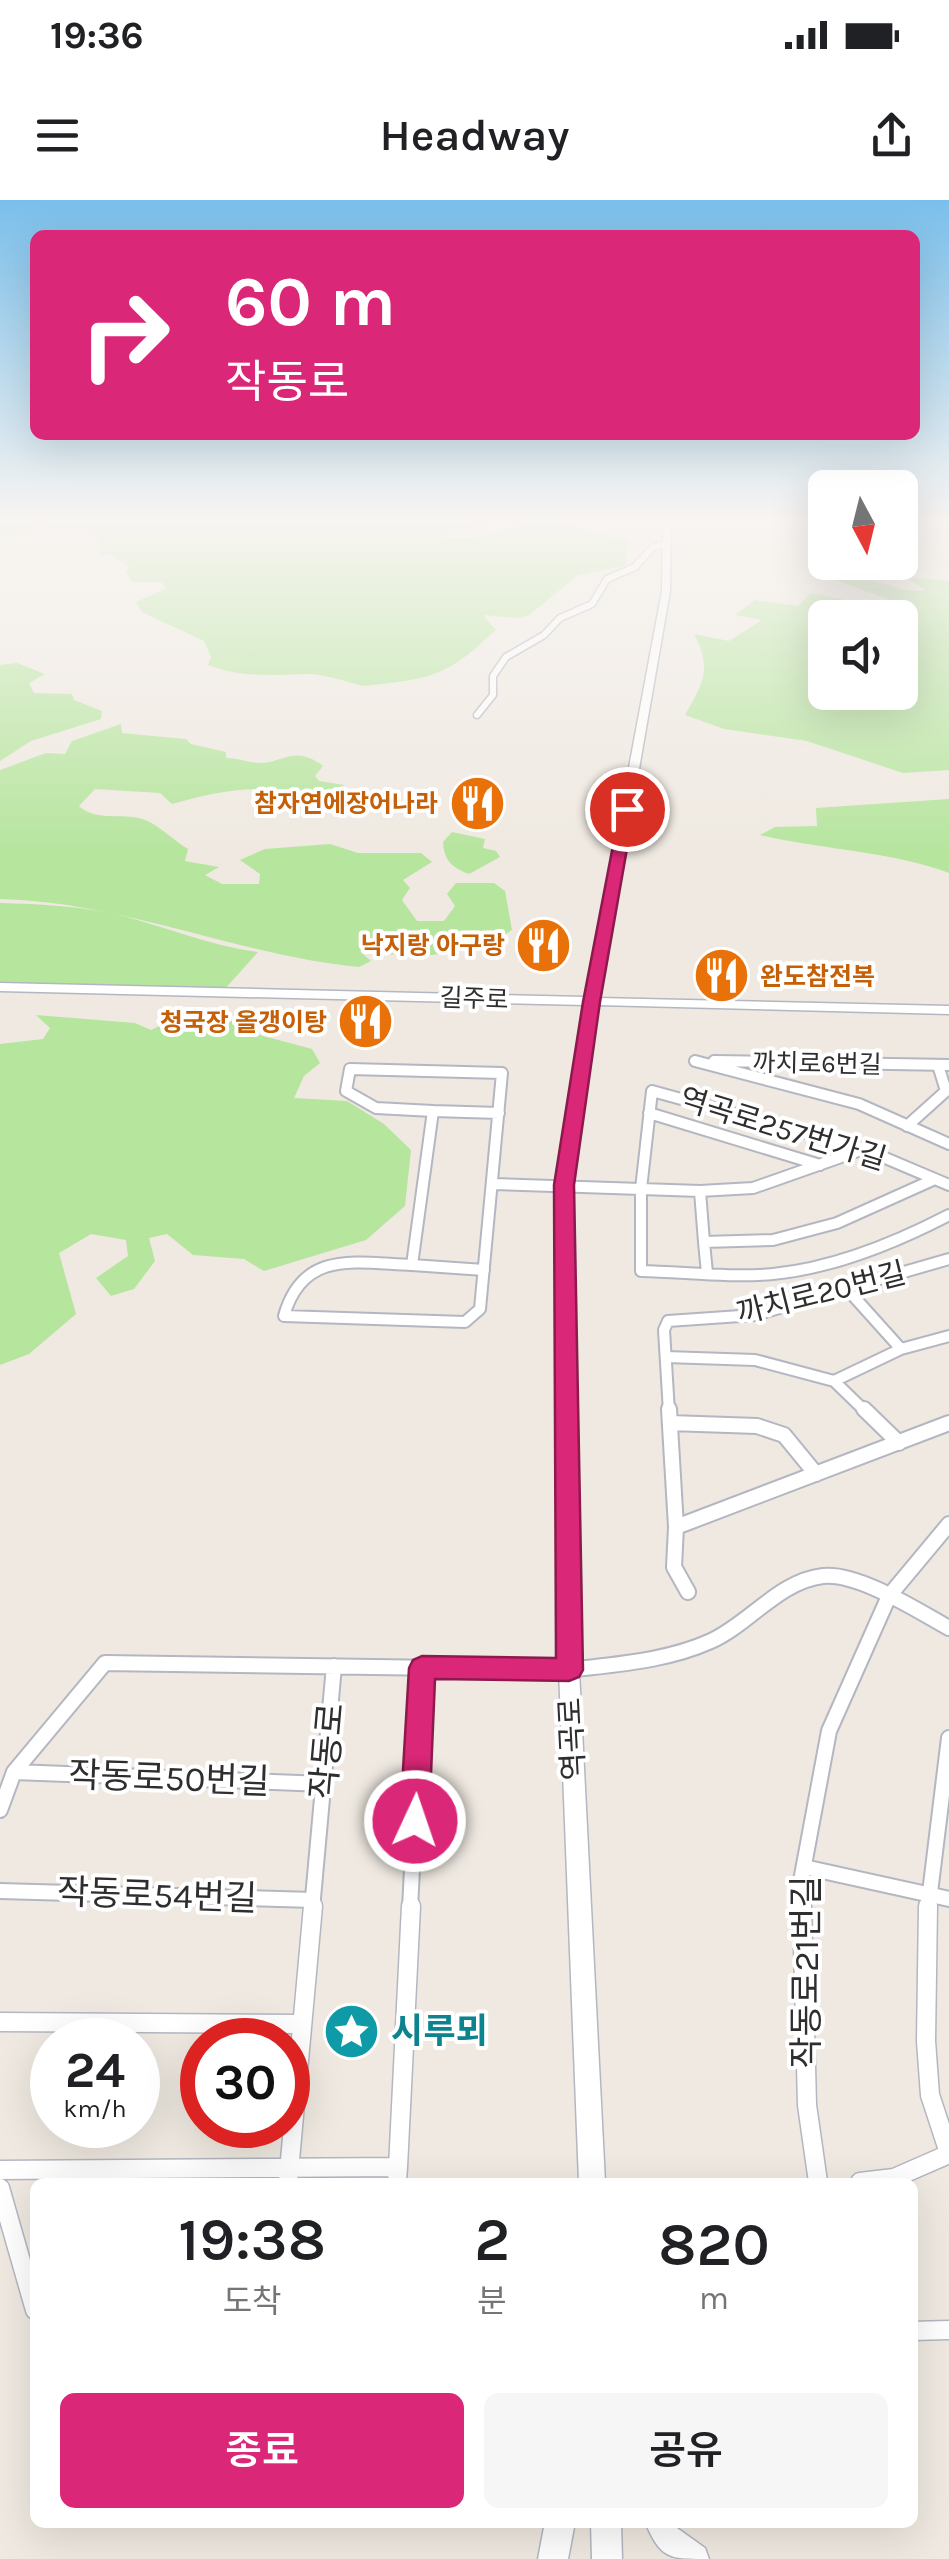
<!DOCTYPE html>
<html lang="ko">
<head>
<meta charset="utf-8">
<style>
  body { margin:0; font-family:Karla,"Noto Sans KR",sans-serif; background:#f6f6f6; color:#202124; height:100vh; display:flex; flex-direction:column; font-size:38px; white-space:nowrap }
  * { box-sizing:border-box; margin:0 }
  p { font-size:32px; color:#757577 }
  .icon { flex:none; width:55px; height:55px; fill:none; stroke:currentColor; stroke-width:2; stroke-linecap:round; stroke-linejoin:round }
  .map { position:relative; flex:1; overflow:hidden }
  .panel { position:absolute; left:30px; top:1978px; width:888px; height:350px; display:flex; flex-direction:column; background:#fff; border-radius:15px; box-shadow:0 10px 40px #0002 }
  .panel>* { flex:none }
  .top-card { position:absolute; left:30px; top:30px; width:890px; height:210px; border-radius:15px; box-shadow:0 10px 40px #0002; background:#db2777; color:#fff; overflow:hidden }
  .needle { width:65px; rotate:173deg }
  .tools { position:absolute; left:808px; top:270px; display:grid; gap:20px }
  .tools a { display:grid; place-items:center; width:110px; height:110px; border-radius:15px; background:#fff; box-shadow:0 10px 40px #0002; font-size:50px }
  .speed { position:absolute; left:30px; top:1818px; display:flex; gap:20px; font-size:50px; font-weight:700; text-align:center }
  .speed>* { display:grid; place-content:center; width:130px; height:130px; border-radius:50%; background:#fff; box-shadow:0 10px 40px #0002; line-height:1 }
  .speed small { font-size:25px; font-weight:400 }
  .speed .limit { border:15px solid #d22; background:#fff; color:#111 }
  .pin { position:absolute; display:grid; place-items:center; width:85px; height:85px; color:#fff; margin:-42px; border:5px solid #fff; border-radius:50%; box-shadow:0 2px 10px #0007 }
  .me { position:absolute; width:110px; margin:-55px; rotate:3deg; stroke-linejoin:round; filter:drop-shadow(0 0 8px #0008) }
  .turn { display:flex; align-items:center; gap:35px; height:210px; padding:0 30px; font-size:45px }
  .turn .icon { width:130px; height:130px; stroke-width:2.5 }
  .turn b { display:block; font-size:70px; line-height:85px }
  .eta { display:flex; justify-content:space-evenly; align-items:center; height:170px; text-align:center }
  .eta b { font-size:60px; font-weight:600; line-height:70px }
  .button { display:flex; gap:20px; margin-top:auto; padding:20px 30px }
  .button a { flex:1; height:115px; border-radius:15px; background:#db2777; color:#fff; font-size:40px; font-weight:600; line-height:115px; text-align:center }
  .button a+a { background:#f6f6f6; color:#202124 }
  .status { display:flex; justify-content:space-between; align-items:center; height:70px; padding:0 50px; background:#fff; direction:ltr }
  .status svg { height:28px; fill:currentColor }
  header { display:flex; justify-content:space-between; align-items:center; height:130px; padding:0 30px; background:#fff; font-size:45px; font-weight:600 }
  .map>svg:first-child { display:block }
</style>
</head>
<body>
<div class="status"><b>19:36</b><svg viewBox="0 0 49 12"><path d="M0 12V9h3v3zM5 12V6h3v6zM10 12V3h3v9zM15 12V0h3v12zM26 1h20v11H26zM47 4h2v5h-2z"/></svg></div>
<header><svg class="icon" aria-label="menu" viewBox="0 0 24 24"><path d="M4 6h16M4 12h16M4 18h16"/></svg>Headway<svg class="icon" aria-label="share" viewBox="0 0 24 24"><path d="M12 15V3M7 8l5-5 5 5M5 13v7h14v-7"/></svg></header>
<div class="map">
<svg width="949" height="2359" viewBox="0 0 949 2359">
  <rect width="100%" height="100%" fill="#efe9e1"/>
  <path fill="#b6e59e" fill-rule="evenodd" d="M0,323h491l-54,12c33,13 69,-11 106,-12 26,-1 58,11 84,18l-1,24 -49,11 -48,39 -11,3 -35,-3 13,15c-40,36 -52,47 -107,53 -10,1 -21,4 -30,2 -18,-5 -34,-11 -53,-11 -36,1 -63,4 -98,-9l3,-8 -7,-16 -62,-29 -6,-10 30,-13 -5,-7h-28l-7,-10 3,-5 -19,-13 -11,1 1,-15 -17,-12 -17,5 -31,-9 -8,11 -27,2z
    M824,376l46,4 34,10 22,1 -20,-14 43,4v189l-46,3 -96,-32 -83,-12 -39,-14c18,-32 28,-45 9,-81l35,7 33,-21 -27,-5 20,-15 43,6 13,-13 53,11 29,-3zM825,418h75v74h-75z
    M17,463l28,11 -16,9 5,10 38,1 2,6 28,11 -1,8 -70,22 -31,20v-96z
    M121,524l1,9 64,6 5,5 35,8v6c12,0 23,5 34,5 22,0 35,-19 63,3l-8,10 4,5 26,4c-26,11 -58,4 -86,4 -30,0 -59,7 -87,15l-12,-11 -65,-4 -16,17c14,13 35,9 54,11 23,3 35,20 55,32l-3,12 34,6 -14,8 17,9h37l1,-10 -20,-14 25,-11 65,-5 28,9h63l11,9 -29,18 7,8 -8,12 15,21h27l11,-15 -8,-12 9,-11h38l11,8 7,39 -24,14 -55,11 -70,-1 8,7 -12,6c-122,-12 -235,-65 -359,-68v-129l46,-17 19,1 7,-13z
    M949,599v74c-55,-21 -129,-24 -189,-38l15,-8 42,-1 -1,-18z
    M452,632l33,7 -2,9 13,3 4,6 -31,17c-16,-6 -25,-13 -26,-32z
    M0,703c41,1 83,3 123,13 46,12 88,30 135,36l-35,39 -223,-4z
    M36,815l99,8 16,7 21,-10 34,-4 37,5 13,13 56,15 8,14 -16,13 -10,22 53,3 37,23 27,26 -6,56 -39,34 -102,31 -20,-12 -51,-4 -26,-21 -18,4 6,23 -21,28 -23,7 -15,-18 32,-22 -2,-16 -35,-6 -32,19 17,61 -47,40 -29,11v-321l43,-5 7,-11z"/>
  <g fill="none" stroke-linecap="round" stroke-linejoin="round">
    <defs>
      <path id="street-far3" d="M477,515l16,-20v-19l13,-19 38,-22 16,-17 32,-14 15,-25 28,-12 17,-19 16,-5"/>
      <path id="street-far2" d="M695,861l164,43 90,40
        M714,861l235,4
        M350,869l152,4 -22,236 -15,13 -181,-6c19,-67 72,-53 128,-51l21,-154 -57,-3 -30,-17z
        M433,911l66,2
        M649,913l171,52
        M907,926l39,-35 -8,-26
        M494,984l206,7 53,-3 111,-39
        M949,985l-85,-36 -212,-58 -11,98v82c44,1 88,7 132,3 62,-6 122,-31 176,-59
        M700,991l4,51 69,-2 64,-17 98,-44
        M704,1042l3,31
        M412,1065l72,5
        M847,1089l54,60
        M666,1157l89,3 79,21 32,31
        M834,1181l67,-32 48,-13
        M669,1212l-5,-82 4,-9 87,-6 194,-56"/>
      <path id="street-far1" d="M669,1209l7,118 -2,40 14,25
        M864,1209l35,34
        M670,1223l87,3 27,9 32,39
        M676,1327l273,-104
        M14,1572l310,12
        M0,1610l14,-38 91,-109 464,7c48,-6 98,-9 142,-29 38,-17 68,-60 112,-65 35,-4 95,35 126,52
        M804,1667l145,32
        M0,1691l313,9
        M312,1709l22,-243
        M410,1709l12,-241
        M802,1709l-1,-28 28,-150 60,-135 60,-72
        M928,1709l21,-171"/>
      <path id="street" d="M802,1706l5,199 11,77
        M928,1706l-2,135 4,54 19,58
        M0,1822l302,2
        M398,1967l13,-261
        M0,1970l398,-3 -1,15
        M288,1982l25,-276
        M860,1982l34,-4 55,-24
        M0,1988l35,122
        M912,2131l37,-1"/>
      <path id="secondary" d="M663,323h8l-1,68 -71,407 350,8v8l-351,-9 -26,180 7,485 26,512h-26l-20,-512 -3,-485 29,-180 -585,-14v-8l586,14 76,-406z
        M545,2322h30l-7,37h-30z
        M591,2322h30l1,37h-30z
        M645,2322h30l2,6 28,20 4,11c-41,0 -48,0 -64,-37z"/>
    </defs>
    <use href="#street-far3" stroke="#b4b7c1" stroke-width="9"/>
    <use href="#street-far2" stroke="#b4b7c1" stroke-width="14"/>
    <use href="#street-far1" stroke="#b4b7c1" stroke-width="18"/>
    <use href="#street" stroke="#b4b7c1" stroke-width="21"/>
    <use href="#secondary" stroke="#b4b7c1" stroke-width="3"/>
    <use href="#street-far3" stroke="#fff" stroke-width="6"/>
    <use href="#street-far2" stroke="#fff" stroke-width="10"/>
    <use href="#street-far1" stroke="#fff" stroke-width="14"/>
    <use href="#street" stroke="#fff" stroke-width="18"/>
    <use href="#secondary" fill="#fff" fill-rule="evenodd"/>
  </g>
  <linearGradient id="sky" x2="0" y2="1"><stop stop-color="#7abfeb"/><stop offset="0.49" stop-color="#f8f5f2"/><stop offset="1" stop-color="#f8f5f2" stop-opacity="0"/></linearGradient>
  <rect width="949" height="653" fill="url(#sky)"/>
  <path fill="#db2777" stroke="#8e194d" stroke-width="2.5" d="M627,605l7,4 -34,193 -26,183 9,485 -4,7 -10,4 -134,-2 -6,142 -4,10 -10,3 -11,-3 -4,-10 9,-153 4,-8 9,-4 134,2 -2,-473 29,-183 37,-193z"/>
  <defs>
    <symbol id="restaurant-disc" viewBox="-11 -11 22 22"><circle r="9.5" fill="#e8710a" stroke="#fff"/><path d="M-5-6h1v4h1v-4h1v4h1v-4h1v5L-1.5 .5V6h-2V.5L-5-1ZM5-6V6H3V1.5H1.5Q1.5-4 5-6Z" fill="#fff"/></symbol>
    <symbol id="sight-disc" viewBox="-11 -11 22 22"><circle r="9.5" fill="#0f9aa8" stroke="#fff"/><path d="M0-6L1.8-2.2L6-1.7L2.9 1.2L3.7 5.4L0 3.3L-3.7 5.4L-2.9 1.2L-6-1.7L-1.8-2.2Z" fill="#fff"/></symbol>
  </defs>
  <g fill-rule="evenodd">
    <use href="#restaurant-disc" x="446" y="572" width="63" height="63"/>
    <use href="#restaurant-disc" x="512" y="714" width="63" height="63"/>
    <use href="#restaurant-disc" x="690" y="744" width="63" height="63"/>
    <use href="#restaurant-disc" x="334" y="790" width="63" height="63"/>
    <use href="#sight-disc" x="320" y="1800" width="63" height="63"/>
  </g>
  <g text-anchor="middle" stroke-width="8" stroke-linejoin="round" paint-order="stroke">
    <g font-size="25" font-weight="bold" fill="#c56008" stroke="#fff" text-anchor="end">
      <text x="438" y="612">참자연에장어나라</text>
      <text x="505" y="754">낙지랑 아구랑</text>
      <text x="760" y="785" text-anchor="start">완도참전복</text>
      <text x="327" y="831">청국장 올갱이탕</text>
    </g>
    <g font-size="25" fill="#2e2e2e" stroke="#fff">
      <text transform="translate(474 798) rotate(2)" y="9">길주로</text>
      <text transform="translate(817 863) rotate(1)" y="9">까치로6번길</text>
    </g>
    <g font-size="30" fill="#2e2e2e" stroke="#fff">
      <text transform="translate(783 929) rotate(17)" y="10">역곡로257번가길</text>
      <text transform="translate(821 1093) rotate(-14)" y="10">까치로20번길</text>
      <text transform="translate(572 1539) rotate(-93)" y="10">역곡로</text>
    </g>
    <g font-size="35" fill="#2e2e2e" stroke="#fff">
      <text transform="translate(327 1551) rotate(-85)" y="12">작동로</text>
      <text transform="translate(169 1578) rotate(2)" y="12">작동로50번길</text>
      <text transform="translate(157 1695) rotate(2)" y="12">작동로54번길</text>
      <text transform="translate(806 1772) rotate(-90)" y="12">작동로21번길</text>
    </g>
    <g font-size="35" font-weight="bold" fill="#0d838f" stroke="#fff" text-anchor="start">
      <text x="391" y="1843">시루뫼</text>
    </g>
  </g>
</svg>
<div class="tools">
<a><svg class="needle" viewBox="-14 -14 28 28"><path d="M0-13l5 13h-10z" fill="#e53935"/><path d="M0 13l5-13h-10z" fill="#757577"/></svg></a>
<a><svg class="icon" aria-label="sound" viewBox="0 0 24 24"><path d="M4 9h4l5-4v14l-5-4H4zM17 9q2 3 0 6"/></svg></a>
</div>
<div class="speed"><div>24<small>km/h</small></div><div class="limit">30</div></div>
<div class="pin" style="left:627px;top:609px;background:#d93025"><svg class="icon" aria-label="arrive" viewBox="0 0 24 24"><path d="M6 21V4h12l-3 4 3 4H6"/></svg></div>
<svg class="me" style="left:415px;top:1621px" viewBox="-20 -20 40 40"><circle r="17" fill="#db2777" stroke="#fff" stroke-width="3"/><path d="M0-11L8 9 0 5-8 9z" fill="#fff"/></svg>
<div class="top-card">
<div class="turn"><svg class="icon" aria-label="right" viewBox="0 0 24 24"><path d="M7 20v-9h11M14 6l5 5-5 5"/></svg><div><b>60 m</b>작동로</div></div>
</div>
<section class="panel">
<div class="eta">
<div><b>19:38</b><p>도착</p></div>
<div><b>2</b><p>분</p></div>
<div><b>820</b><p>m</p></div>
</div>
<div class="button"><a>종료</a><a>공유</a></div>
</section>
</div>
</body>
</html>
